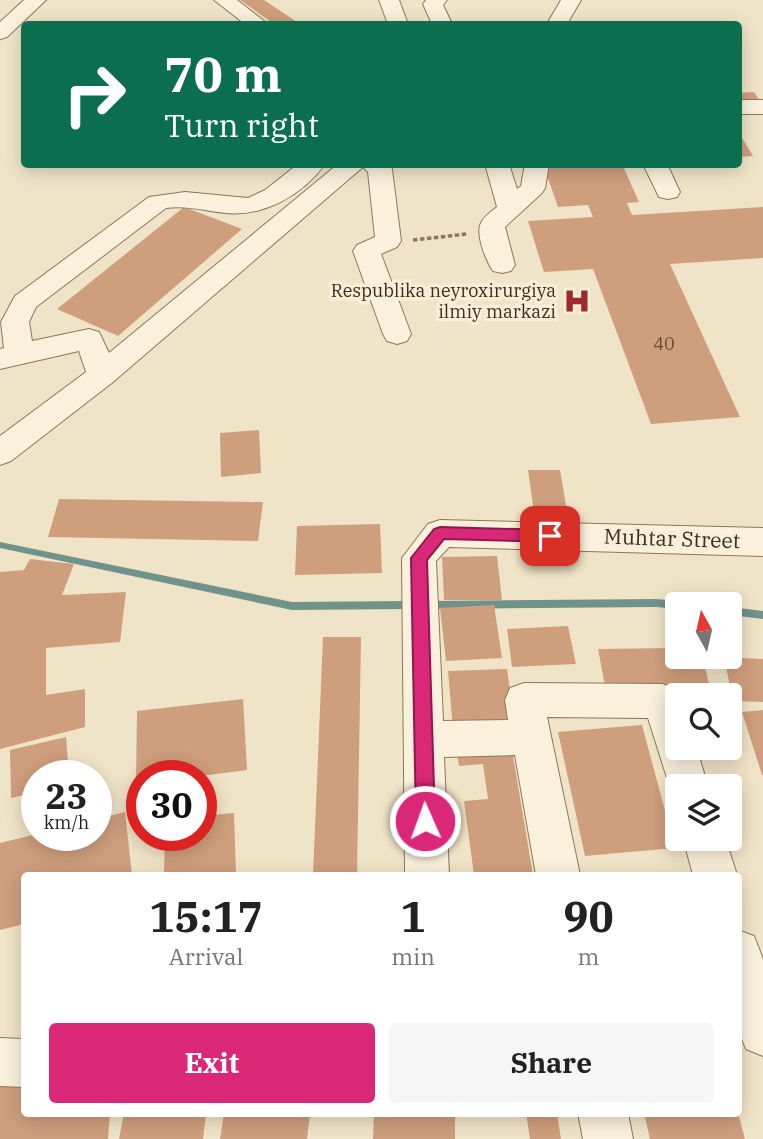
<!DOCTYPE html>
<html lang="en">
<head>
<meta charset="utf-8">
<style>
  body { margin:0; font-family:"IBM Plex Serif",serif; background:#f6f6f6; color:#222; height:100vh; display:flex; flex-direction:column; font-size:26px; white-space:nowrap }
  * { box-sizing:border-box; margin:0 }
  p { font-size:23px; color:#767676 }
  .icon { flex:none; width:38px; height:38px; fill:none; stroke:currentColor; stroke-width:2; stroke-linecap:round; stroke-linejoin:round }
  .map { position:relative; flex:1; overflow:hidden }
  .side { position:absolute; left:21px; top:872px; width:721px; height:245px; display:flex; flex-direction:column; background:#fff; border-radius:7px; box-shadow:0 4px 18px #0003 }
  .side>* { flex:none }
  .guide { position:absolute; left:21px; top:21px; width:721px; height:147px; border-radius:7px; box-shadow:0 4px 18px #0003; background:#0b6e4f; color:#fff; overflow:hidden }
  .needle { width:46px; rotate:352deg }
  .fabs { position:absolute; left:665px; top:592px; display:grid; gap:14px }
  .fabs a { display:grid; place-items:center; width:77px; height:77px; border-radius:7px; background:#fff; box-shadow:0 4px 18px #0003; font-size:35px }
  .speed { position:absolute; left:21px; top:760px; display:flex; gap:14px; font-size:35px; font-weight:700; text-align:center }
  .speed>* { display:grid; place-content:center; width:91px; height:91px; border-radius:50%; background:#fff; box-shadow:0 4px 18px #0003; line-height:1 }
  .speed small { font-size:18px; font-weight:400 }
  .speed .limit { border:10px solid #d22; background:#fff; color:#111 }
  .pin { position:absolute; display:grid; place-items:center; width:60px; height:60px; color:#fff; margin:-30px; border-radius:14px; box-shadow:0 4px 10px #0006 }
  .me { position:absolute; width:77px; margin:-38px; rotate:358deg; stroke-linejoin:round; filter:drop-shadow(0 0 5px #0008) }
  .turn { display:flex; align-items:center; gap:24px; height:147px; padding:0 28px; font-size:32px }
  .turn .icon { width:91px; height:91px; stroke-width:2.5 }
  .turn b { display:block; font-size:49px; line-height:60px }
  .eta { display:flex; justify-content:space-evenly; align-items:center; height:119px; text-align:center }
  .eta b { font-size:42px; font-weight:700; line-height:49px }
  .action { display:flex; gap:14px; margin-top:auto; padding:14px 28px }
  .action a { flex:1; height:80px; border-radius:7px; background:#db2777; color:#fff; font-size:28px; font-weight:700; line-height:80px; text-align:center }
  .action a+a { background:#f6f6f6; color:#222 }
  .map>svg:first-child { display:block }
</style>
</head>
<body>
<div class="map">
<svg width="763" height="1139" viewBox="0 0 763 1139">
  <rect width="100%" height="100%" fill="#f0e4c8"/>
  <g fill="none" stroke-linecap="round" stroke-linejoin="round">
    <path fill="#6f938a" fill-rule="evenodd" d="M0,542l292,60 120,-1 3,1 1,3 -1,3 -3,1 -120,1 -292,-62z
      M656,599l21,2 4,3h-4v5l-21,-2 -230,2 -3,-1 -1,-3 1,-3 3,-1z
      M730,607l33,4v8l-33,-4z"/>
  </g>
  <path fill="#cf9f7d" d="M240,0h24l36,24h-26z
    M754,92l6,9 -22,1v-9z
    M738,136h3l12,20 -15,1z
    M543,164h79l17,38 -12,1 5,12 131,-8v51l-93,6 70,153 -89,7 -58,-155 -49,3 -16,-51 65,-4 -5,-12 -30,2z
    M184,207l58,22 -124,107 -61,-27z
    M259,430l2,43 -40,4 -1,-44z
    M528,470h32l7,41 -33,1z
    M59,499l204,3 -5,39 -210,-4z
    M380,524l2,49 -87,2 2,-49z
    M497,556l5,44h-58l-2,-43z
    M30,559l44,5 -12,31 64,-3 -6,50 -74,6v47l39,-6v38l-85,22v-177l24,-2z
    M494,605l8,53 -56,3 -6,-53z
    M568,626l8,38 -64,3 -5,-38z
    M323,637h38l-4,238h-44z
    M677,648v8h25l10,39 -105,1 -9,-47z
    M724,657l39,2v43l-30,-1z
    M507,669l8,58 -62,2 -5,-58z
    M243,699l4,71 -46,6 -59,-1v9h-6l1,-73z
    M763,710v65h-1l-20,-63z
    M642,725l33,123 -90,8 -27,-124z
    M66,737l3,38h-32v17l-26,6 -1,-48z
    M511,744l22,131h-59l-10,-74 24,-2 -5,-35 -24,2 -3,-18z
    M125,812l7,63h-108v49l-24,6v-87l37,-9 59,1v-16z
    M234,813l2,62h-72l1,-40h36v-19z
    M0,1076l24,2v35h86l-2,26h-108z
    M124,1113h82l-3,26h-84z
    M224,1113h86l-3,26h-87z
    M374,1113h81v26h-82z
    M526,1113h31l4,26h-31z
    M644,1113h94l7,26h-95z"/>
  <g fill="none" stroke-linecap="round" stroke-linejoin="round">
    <defs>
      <path id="minor" d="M24,0h22l-39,37 -7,2v-17z
        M214,0h23l31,24h-23z
        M379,0h20l9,24h-20z
        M426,0h21l-4,5 9,19h-20l-9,-20z
        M561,0h20l-14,24h-20z
        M738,100h25v14h-25z
        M298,164h27c-22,31 -62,53 -99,49 -20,-2 -40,-8 -60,-5l-130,99 -7,15 3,19 57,-12 10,3 10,21 229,-189h51l3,5 9,72 -4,6 -16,7 30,80 -4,7 -10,3 -10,-3 -4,-7 -30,-83 4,-6 18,-8 -7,-65 -5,-5 -250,215 -102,79 -11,4v-29l86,-64 -7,-21 -79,18v-20l4,-1 -3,-26 14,-26 134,-99 36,-5 63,6 17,-8z
        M485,164h24l8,25 4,-3 4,-22h24l-4,24 -3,5 -37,34 10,38 -4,6 -9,2 -9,-2c-7,-10 -18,-38 -12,-48 3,-7 11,-12 16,-16z
        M643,164h24l13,28 -3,5 -9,2 -9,-2z
        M440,520l323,8v28l-314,-9 -13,14 7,160 65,-1 -3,-20 5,-12 14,-5 138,1 14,5 2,6 -1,52h19l12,39h-31v15l-3,-1 -26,-82 -101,-1 33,158h-44l-21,-120 -71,2 5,118h-44l-3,-317 26,-34z
        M683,838h42l12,37h-44z
        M738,930l16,6 9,23v97l-17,-7 -8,-20z
        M0,1038l24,1v48l-24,-1z
        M578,1113h50l5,26h-50z"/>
    </defs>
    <use href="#minor" stroke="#8d765c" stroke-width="2"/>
    <path stroke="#8d765c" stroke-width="3.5" stroke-dasharray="4.5 2.5" stroke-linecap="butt" d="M413,240l54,-6"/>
    <use href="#minor" fill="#faf1dc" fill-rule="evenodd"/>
  </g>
  <path fill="#db2777" stroke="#8e194d" stroke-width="2" d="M440,527l110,3 8,6 -8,6 -106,-3 -17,21 8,261 -3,6 -7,3 -6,-3 -3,-6 -5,-263 23,-29z"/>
  <defs>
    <symbol id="hospital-bare" viewBox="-9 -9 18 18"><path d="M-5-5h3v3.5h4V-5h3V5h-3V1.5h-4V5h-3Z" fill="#9e2a2b" stroke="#f7eed8" stroke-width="2.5" paint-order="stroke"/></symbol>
  </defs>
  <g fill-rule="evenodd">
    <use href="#hospital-bare" x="558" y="282" width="38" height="38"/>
  </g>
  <g text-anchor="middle" stroke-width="7" stroke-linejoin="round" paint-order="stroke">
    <g font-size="18" fill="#3d2e20" stroke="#f7eed8" text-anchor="end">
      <text x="556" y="297">Respublika neyroxirurgiya<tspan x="556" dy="21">ilmiy markazi</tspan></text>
    </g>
    <g font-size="18" fill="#624a37">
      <text x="664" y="350">40</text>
    </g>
    <g font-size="21" fill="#3d2e20" stroke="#f7eed8">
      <text transform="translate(672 539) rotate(2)" y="7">Muhtar Street</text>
    </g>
  </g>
</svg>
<div class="fabs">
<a><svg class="needle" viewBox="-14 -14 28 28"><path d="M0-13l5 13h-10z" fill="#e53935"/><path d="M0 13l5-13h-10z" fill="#767676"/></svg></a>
<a><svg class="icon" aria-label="search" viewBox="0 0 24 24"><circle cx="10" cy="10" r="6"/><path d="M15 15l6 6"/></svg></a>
<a><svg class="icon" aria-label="layers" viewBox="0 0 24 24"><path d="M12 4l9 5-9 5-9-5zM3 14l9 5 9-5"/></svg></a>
</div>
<div class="speed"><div>23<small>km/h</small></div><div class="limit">30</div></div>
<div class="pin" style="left:550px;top:536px;background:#d93025"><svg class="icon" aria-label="arrive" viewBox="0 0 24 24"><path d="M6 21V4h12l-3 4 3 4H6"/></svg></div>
<svg class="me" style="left:425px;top:821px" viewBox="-20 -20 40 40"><circle r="17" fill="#db2777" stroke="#fff" stroke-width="3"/><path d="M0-11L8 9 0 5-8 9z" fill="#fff"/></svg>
<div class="guide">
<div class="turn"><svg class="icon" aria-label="right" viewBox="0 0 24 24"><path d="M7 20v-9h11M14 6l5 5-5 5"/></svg><div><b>70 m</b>Turn right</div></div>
</div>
<section class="side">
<div class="eta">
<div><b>15:17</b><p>Arrival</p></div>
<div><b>1</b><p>min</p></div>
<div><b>90</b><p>m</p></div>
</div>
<div class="action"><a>Exit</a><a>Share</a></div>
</section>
</div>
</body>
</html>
